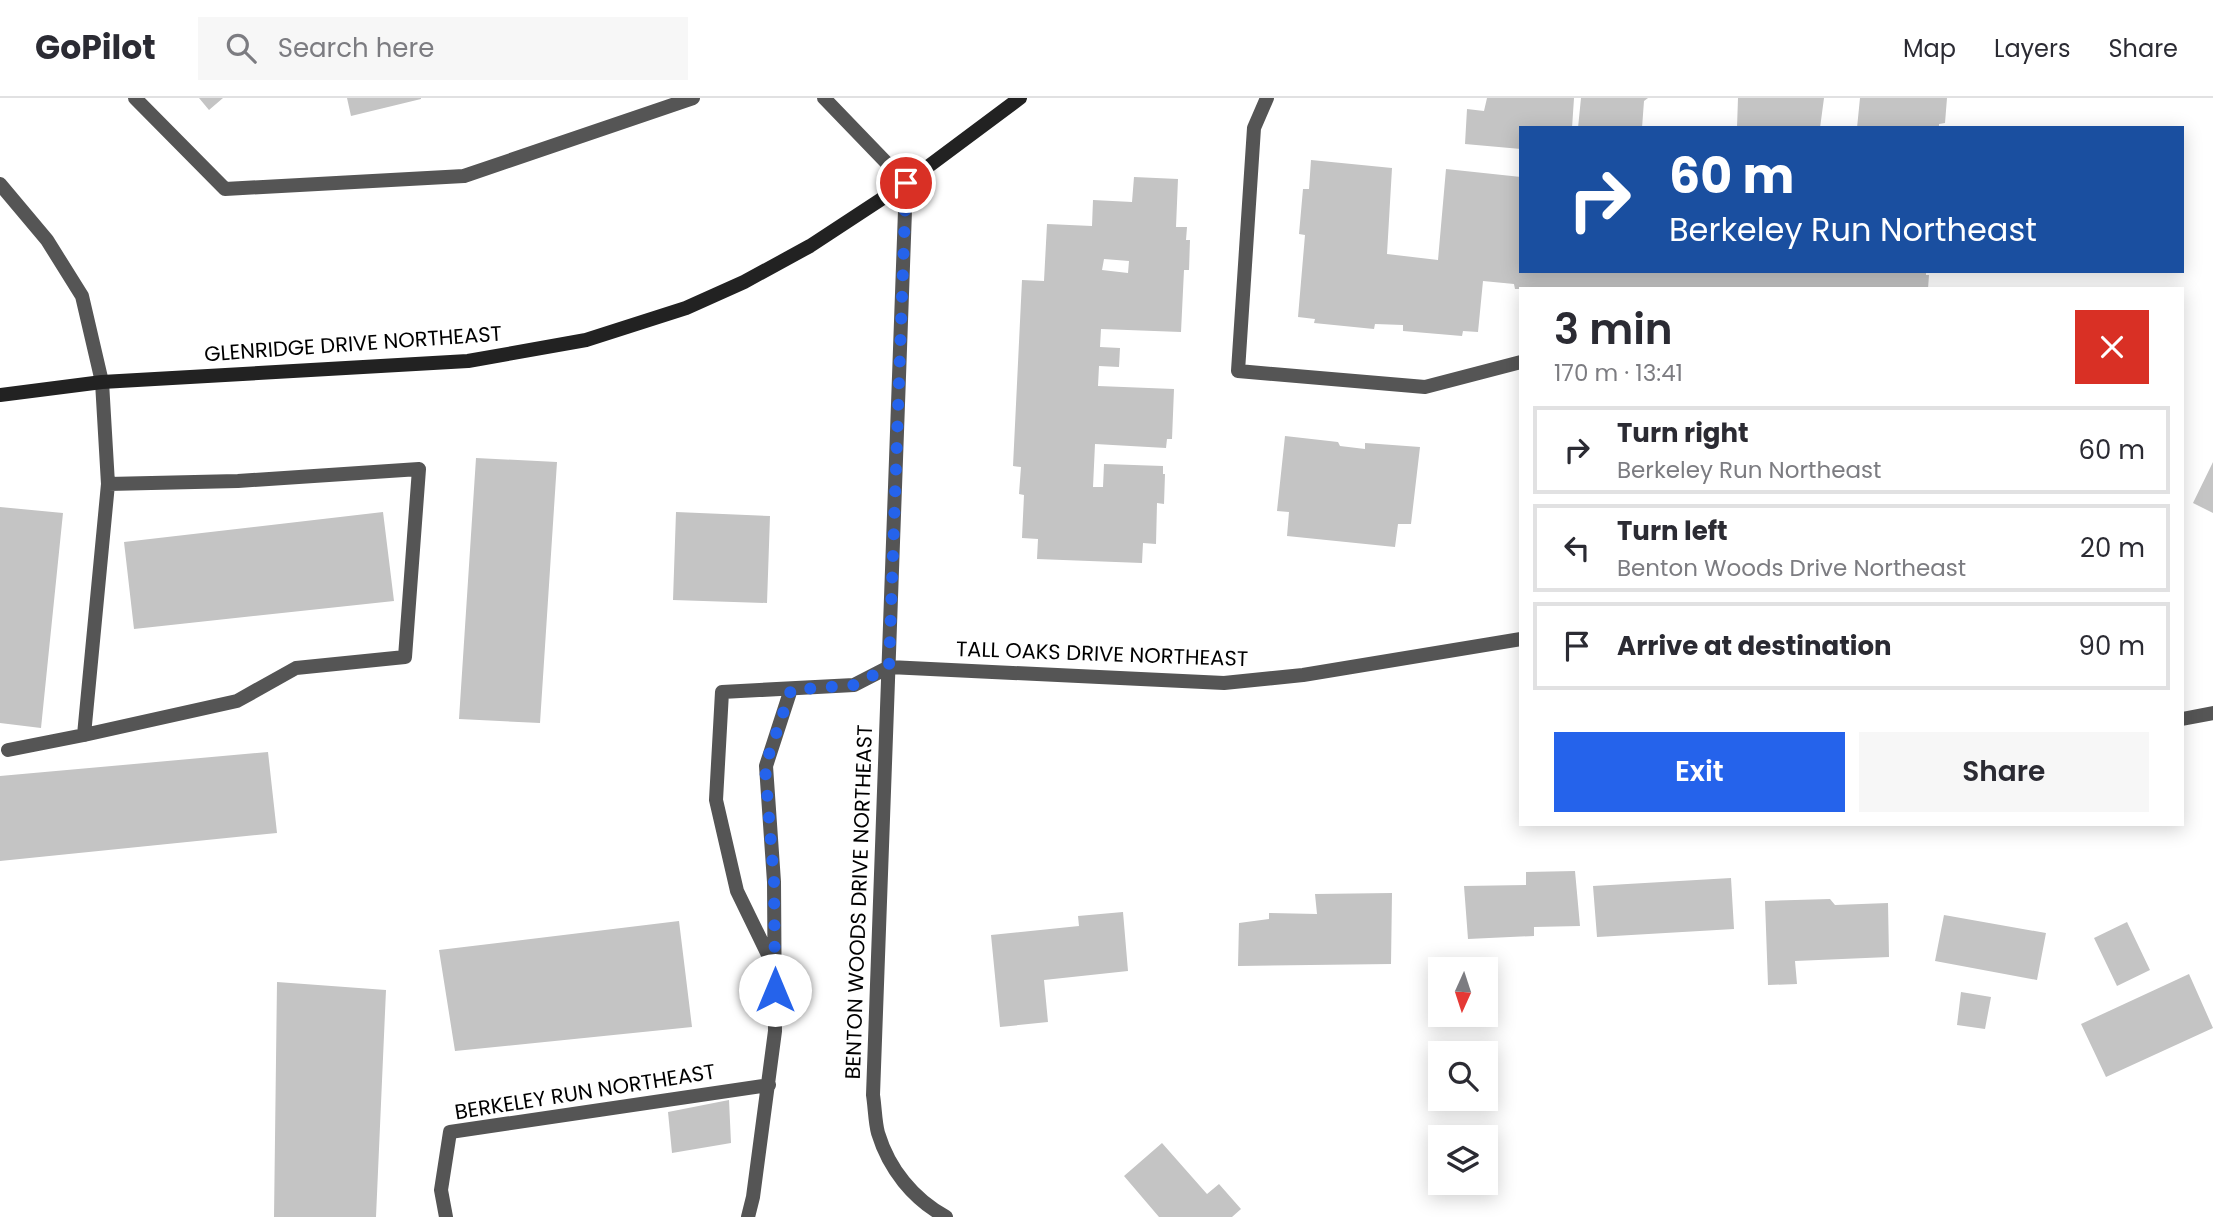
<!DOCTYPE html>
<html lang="en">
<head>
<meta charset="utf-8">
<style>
  body { margin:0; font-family:Poppins,sans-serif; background:#f7f7f7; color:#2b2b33; height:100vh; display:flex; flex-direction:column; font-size:26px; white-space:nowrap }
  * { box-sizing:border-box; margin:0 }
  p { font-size:23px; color:#7c7c81 }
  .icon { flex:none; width:38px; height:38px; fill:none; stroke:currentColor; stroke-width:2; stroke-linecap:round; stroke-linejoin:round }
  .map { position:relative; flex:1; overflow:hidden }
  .drawer { position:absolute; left:1519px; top:189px; width:665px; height:539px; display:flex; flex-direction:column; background:#fff; border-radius:0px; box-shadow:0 4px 18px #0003 }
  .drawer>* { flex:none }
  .hud { position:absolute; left:1519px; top:28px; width:665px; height:147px; border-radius:0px; box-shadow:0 4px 18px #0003; background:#1a4fa0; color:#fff; overflow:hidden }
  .needle { width:46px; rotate:183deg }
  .tools { position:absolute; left:1428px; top:859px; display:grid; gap:14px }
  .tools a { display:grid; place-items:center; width:70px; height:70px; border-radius:0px; background:#fff; box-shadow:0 4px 18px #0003; font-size:35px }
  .pin { position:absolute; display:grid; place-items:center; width:60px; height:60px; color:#fff; margin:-30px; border:4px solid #fff; border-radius:50%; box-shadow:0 2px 7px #0007 }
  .me { position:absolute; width:77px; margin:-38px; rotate:0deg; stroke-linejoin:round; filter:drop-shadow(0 0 5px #0008) }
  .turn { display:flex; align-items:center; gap:24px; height:147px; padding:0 35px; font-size:32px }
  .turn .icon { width:91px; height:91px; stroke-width:2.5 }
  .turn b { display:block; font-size:49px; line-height:60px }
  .round { display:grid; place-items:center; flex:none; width:74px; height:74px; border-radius:0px; background:#f7f7f7 }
  .headline { display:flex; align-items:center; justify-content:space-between; height:119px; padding:0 35px }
  h1 { font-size:42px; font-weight:600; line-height:52px }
  .button { display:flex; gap:14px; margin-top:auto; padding:14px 35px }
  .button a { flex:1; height:80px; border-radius:0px; background:#2563eb; color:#fff; font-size:28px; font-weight:600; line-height:80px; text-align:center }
  .button a+a { background:#f7f7f7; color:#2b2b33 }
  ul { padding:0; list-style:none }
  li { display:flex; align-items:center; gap:21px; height:88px; margin:0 14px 10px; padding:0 21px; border:4px solid #e1e1e2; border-radius:0px }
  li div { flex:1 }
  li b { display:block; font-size:26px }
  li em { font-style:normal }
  header { display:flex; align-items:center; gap:42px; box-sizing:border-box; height:98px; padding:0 35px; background:#fff; border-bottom:2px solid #e1e1e2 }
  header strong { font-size:33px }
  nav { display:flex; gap:38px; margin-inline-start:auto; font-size:24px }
  .search { width:490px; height:63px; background:#f7f7f7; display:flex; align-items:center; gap:18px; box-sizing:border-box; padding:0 24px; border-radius:0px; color:#7c7c81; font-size:26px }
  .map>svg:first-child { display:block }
</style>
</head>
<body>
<header>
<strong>GoPilot</strong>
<div class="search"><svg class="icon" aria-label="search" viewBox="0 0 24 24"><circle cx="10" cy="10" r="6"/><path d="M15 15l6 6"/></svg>Search here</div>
<nav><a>Map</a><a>Layers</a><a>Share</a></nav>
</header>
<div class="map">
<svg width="2213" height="1119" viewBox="0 0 2213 1119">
  <rect width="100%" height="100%" fill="#fff"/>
  <path fill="#c4c4c4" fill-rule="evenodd" d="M199,0h24l-14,12z
    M347,0h74v1l-70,17z
    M1487,0h87l-2,30h-51v21l-56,-5 2,-35 17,2z
    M1581,0h67l-4,3 -2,27h-64z
    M1738,0h86l-4,30h-83z
    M1860,0h87l-2,25 -6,1v4h-82z
    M1311,62l81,8 -5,86 51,6 8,-91 75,8v94h405v4h3l-1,14h-413l-1,-5 -31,-3 -5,51 -15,-1 -1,5 -59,-5v-6l-28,-1 -1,5 -60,-6 1,-4 -17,-2 7,-82 -6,-1 4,-45h6z
    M1134,79l44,2 -2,48h11l-1,13h4l-1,30h-5l-3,62 -80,-3 -1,18 20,1 -1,19 -20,-1 -1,20 76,3 -2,50h-5l-1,9 -71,-4 -2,43h10l1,-23 59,2v8h2l-1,30 -7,-1 -1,41 -13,-1 -1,20 -105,-4 1,-20 -16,-1 2,-43 -5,-1 2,-27 -8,-1 9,-186 22,1 3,-57 45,2 1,-26 39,2zM1104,161l25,2 -1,12 -26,-3z
    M1285,338l53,6 2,4 25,3v-6l55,4 -9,77h-13l-3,23 -108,-11 2,-24 -12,-1z
    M476,360l81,4 -17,261 -81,-4z
    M2213,364v51l-20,-10z
    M0,409l63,6 -22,215 -41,-5z
    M383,414l11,89 -260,28 -10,-87z
    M676,414l94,4 -3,87 -94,-3z
    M268,654l9,81 -277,28v-85z
    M1575,773l5,55 -46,1v9l-66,3 -4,-53 62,-1v-13z
    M1731,780l3,51 -137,8 -4,-51z
    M1392,795l-1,71 -153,2 1,-43 30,-4v-6l48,1 -2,-20z
    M1830,801l5,6 53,-2 1,54 -94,4 2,23 -29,1 -3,-84z
    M1123,814l5,59 -84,9 4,42 -48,5 -9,-92 88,-9 -1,-10z
    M1944,817l102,18 -9,47 -102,-19z
    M679,823l13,106 -237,24 -16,-101z
    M2127,824l23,48 -33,16 -23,-48z
    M2189,876l24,54 -107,49 -25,-53z
    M277,884l109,8 -10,227h-102z
    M1961,894l30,5 -6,32 -28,-4z
    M729,1002l2,43 -59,10 -4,-41z
    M1162,1045l45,51 12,-10 22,25 -9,8h-73l-35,-41z"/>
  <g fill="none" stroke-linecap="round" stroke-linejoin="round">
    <path stroke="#555" stroke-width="14" d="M135,0l90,91 239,-13 229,-78
      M824,0l82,85 -33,912c2,13 2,27 5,38 11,36 35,66 68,84
      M1267,0l-13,30 -16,243 187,16 96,-25
      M2182,621l31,-6
      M84,637l24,-251 -6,-102
      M8,652l76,-15 153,-34 59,-33 109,-11 14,-188 -181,12 -130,3
      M775,871l-38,-78 -21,-91 6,-108 132,-7 35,-18 335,16 79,-8 218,-36
      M446,1119l-5,-27 9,-58 319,-47
      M748,1119l5,-20 22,-166 -1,-149 -8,-116 25,-77"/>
    <path stroke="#555" stroke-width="14" d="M0,86l47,56 35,56 20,86"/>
    <path stroke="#222" stroke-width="14" d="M0,297l102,-13 366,-21 118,-21 100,-32 58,-26 66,-36 96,-63 114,-85"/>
  </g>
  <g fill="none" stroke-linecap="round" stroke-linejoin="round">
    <path stroke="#2563eb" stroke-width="12" stroke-dasharray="0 21.6" d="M775,892l-1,-108 -9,-116 26,-76 63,-5 35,-18 17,-484"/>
  </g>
  <g text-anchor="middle" stroke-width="5" stroke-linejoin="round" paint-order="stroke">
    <g font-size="21" fill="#000" stroke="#fff">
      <text transform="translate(353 246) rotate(-4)" y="7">GLENRIDGE DRIVE NORTHEAST</text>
      <text transform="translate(1102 556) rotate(2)" y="7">TALL OAKS DRIVE NORTHEAST</text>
      <text transform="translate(859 804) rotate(-88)" y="7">BENTON WOODS DRIVE NORTHEAST</text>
      <text transform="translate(585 994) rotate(-9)" y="7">BERKELEY RUN NORTHEAST</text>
    </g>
  </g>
</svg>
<div class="tools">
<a><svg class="needle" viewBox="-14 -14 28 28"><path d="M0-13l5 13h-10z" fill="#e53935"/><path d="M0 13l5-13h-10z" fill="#7c7c81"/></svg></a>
<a><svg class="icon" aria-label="search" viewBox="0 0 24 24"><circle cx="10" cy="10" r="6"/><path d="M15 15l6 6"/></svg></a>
<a><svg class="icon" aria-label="layers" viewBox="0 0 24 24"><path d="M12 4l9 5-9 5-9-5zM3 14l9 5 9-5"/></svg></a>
</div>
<div class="pin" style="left:906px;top:85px;background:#d93025"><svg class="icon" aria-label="arrive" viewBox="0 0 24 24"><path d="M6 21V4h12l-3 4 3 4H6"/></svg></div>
<svg class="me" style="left:775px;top:892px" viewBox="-20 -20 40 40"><circle r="19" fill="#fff"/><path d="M0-13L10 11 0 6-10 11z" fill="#2563eb"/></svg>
<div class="hud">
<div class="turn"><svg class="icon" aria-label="right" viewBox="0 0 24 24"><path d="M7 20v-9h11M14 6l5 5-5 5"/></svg><div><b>60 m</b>Berkeley Run Northeast</div></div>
</div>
<section class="drawer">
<div class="headline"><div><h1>3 min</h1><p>170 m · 13:41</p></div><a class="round" style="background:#d93025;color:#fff"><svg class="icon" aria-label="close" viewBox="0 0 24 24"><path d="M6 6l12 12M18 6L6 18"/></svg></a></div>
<ul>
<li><svg class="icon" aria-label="right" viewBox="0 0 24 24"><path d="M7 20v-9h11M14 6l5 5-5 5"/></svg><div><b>Turn right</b><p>Berkeley Run Northeast</p></div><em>60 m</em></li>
<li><svg class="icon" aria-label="left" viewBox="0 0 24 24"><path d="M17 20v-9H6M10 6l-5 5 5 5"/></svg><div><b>Turn left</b><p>Benton Woods Drive Northeast</p></div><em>20 m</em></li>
<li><svg class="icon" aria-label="arrive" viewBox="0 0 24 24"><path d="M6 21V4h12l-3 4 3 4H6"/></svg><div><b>Arrive at destination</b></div><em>90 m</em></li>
</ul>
<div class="button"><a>Exit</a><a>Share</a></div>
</section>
</div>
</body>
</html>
